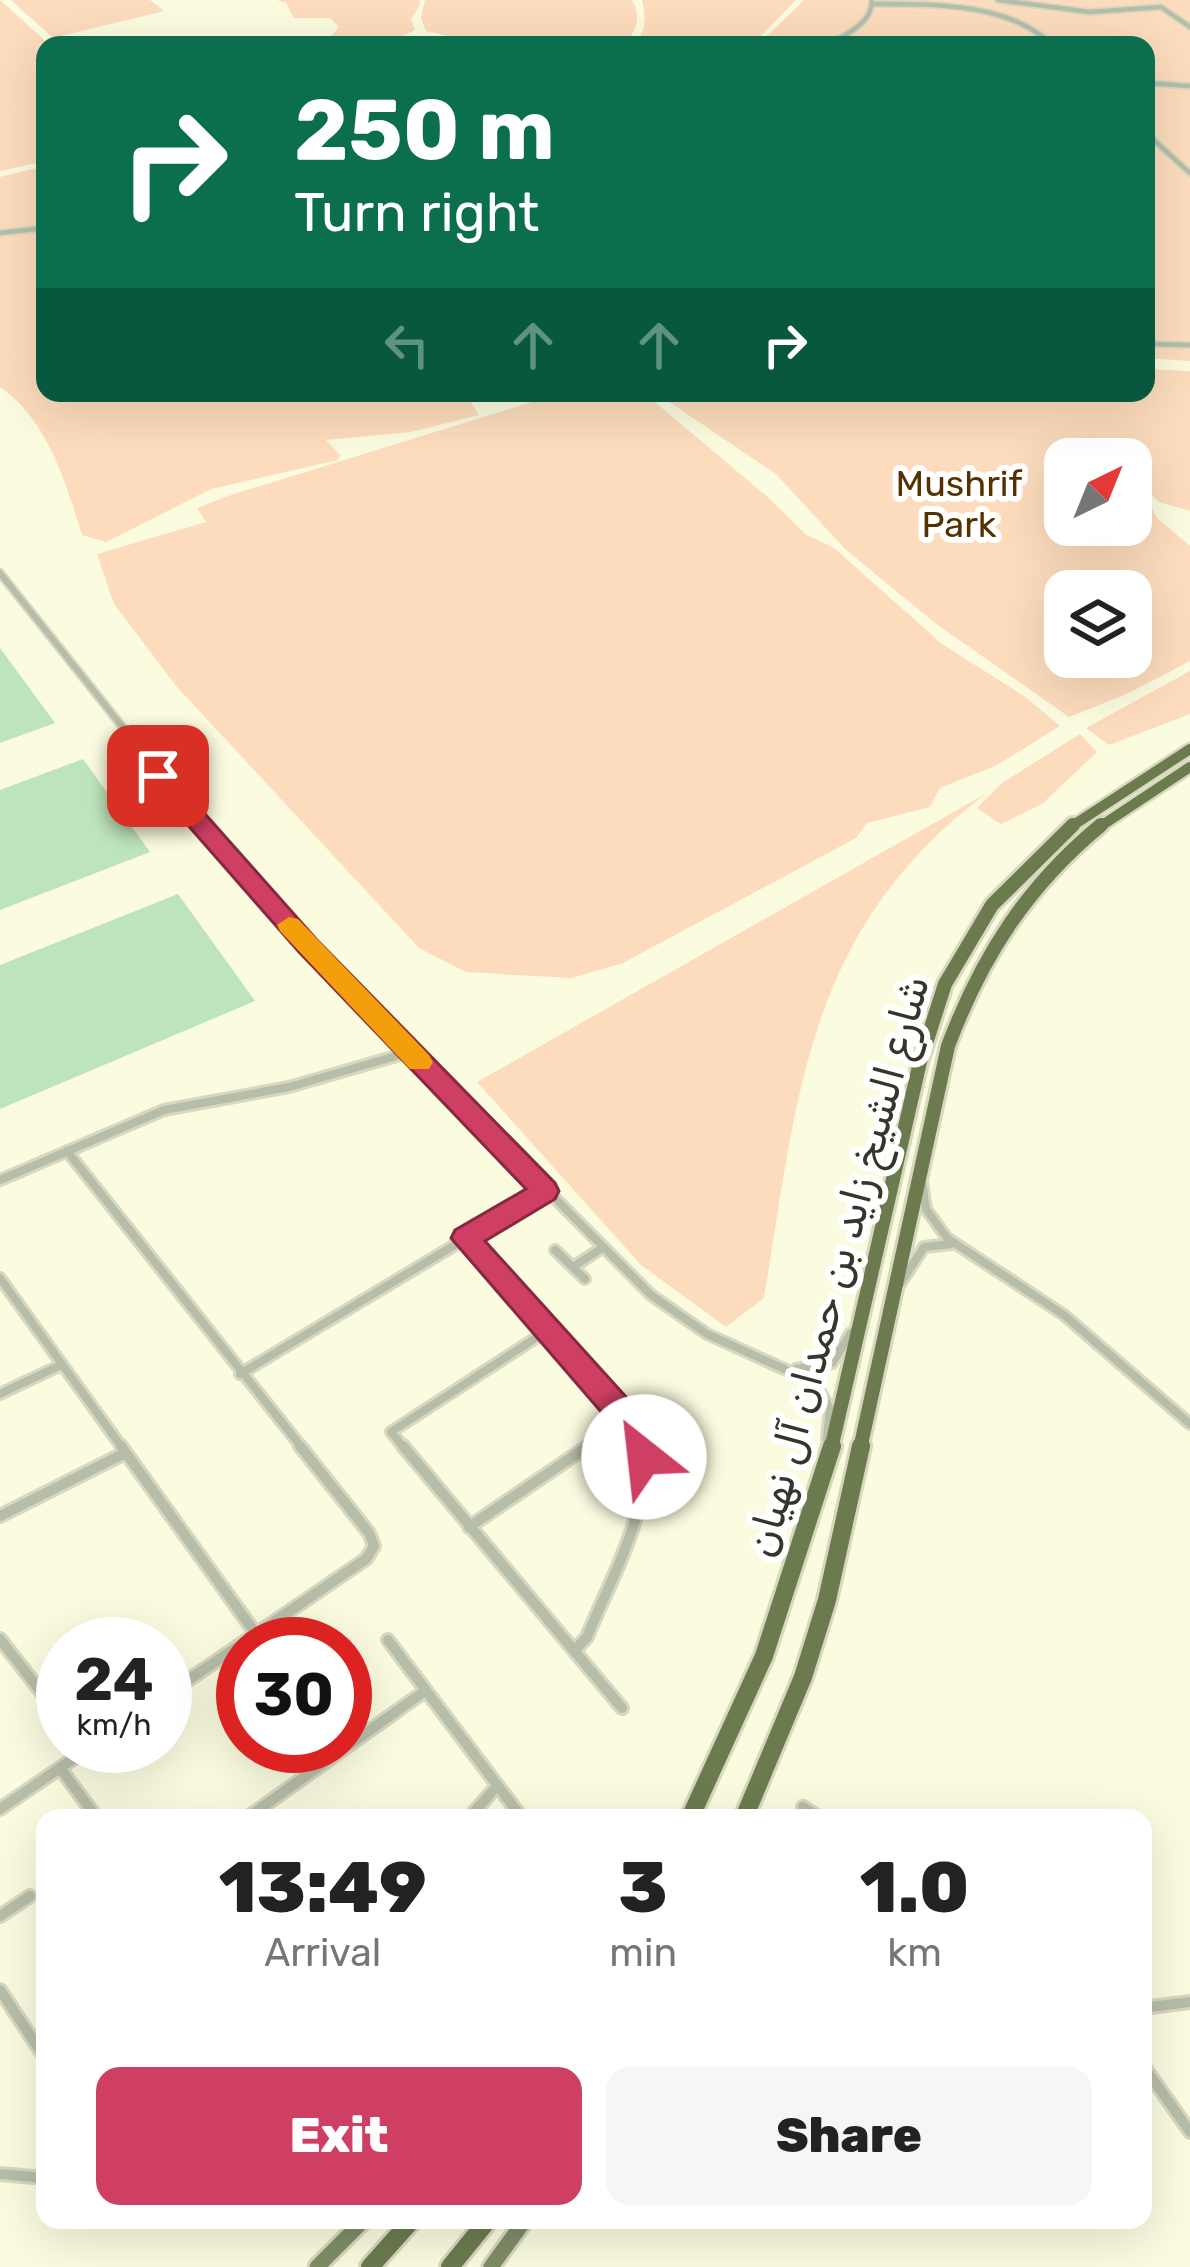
<!DOCTYPE html>
<html lang="en">
<head>
<meta charset="utf-8">
<style>
  body { margin:0; font-family:Rubik,"Noto Naskh Arabic",sans-serif; background:#f6f6f6; color:#222; height:100vh; display:flex; flex-direction:column; font-size:45px; white-space:nowrap }
  * { box-sizing:border-box; margin:0 }
  p { font-size:39px; color:#767676 }
  .icon { flex:none; width:66px; height:66px; fill:none; stroke:currentColor; stroke-width:2; stroke-linecap:round; stroke-linejoin:round }
  .map { position:relative; flex:1; overflow:hidden }
  .details { position:absolute; left:36px; top:1809px; width:1116px; height:420px; display:flex; flex-direction:column; background:#fff; border-radius:24px; box-shadow:0 12px 48px #0002 }
  .details>* { flex:none }
  .banner { position:absolute; left:36px; top:36px; width:1119px; height:366px; border-radius:24px; box-shadow:0 12px 48px #0002; background:#0b6e4f; color:#fff; overflow:hidden }
  .needle { width:78px; rotate:43deg }
  .tools { position:absolute; left:1044px; top:438px; display:grid; gap:24px }
  .tools a { display:grid; place-items:center; width:108px; height:108px; border-radius:24px; background:#fff; box-shadow:0 12px 48px #0002; font-size:60px }
  .speed { position:absolute; left:36px; top:1617px; display:flex; gap:24px; font-size:60px; font-weight:700; text-align:center }
  .speed>* { display:grid; place-content:center; width:156px; height:156px; border-radius:50%; background:#fff; box-shadow:0 12px 48px #0002; line-height:1 }
  .speed small { font-size:30px; font-weight:400 }
  .speed .limit { border:18px solid #d22; background:#fff; color:#111 }
  .pin { position:absolute; display:grid; place-items:center; width:102px; height:102px; color:#fff; margin:-51px; border-radius:24px; box-shadow:0 6px 18px #0006 }
  .me { position:absolute; width:132px; margin:-66px; rotate:331deg; stroke-linejoin:round; filter:drop-shadow(0 0 9px #0008) }
  .turn { display:flex; align-items:center; gap:42px; height:252px; padding:0 60px; font-size:54px }
  .turn .icon { width:156px; height:156px; stroke-width:2.5 }
  .turn b { display:block; font-size:84px; line-height:102px }
  .lanes { display:flex; align-items:center; height:114px; padding:0 60px; background:#0003; justify-content:center; gap:60px; direction:ltr }
  .lanes .off { opacity:.35 }
  .eta { display:flex; justify-content:space-evenly; align-items:center; height:204px; text-align:center }
  .eta b { font-size:72px; font-weight:800; line-height:84px }
  .button { display:flex; gap:24px; margin-top:auto; padding:24px 60px }
  .button a { flex:1; height:138px; border-radius:24px; background:#ce3f63; color:#fff; font-size:48px; font-weight:800; line-height:138px; text-align:center }
  .button a+a { background:#f6f6f6; color:#222 }
  .map>svg:first-child { display:block }
</style>
</head>
<body>
<div class="map">
<svg width="1190" height="2267" viewBox="0 0 1190 2267">
  <rect width="100%" height="100%" fill="#fbfbe0"/>
  <path fill="#fcdcbc" fill-rule="evenodd" d="M0,0l50,45h-5v116l-45,10z
    M11,0h139l14,11 -111,27z
    M277,0h142l1,5 -9,14 4,11c-29,16 -54,21 -84,6l8,-9 -9,-9h-36l-8,-15z
    M425,0h207c10,18 5,31 -9,45h-156l-1,-5 -40,-9 -5,-13z
    M642,0h154l-44,45h-119c14,-12 13,-29 9,-45z
    M804,0h386v361l-44,-3v-313h-388z
    M45,166v59l-45,5v-53z
    M45,229v164h461l-36,8 9,14 -68,17 -85,8 14,15 -2,5 -127,29 -105,53 -24,-7c-16,-52 -34,-115 -82,-148v-153z
    M1146,369l44,2v140l-31,-9 -28,-28v-15l-38,-3 -19,-12 13,15h-22v66h66v-38l13,7 14,25 32,27v115l-63,33 -58,23 -134,-94 -90,-74 -69,-75 -120,-81h490zM1065,591h66v66h-66z
    M561,393h83l126,106 35,35 29,14 108,96 82,52 36,30 -63,39 -57,23 -10,19 -63,16 -11,15 -233,125 -51,15 -106,-6 -47,-24 -242,-261 -63,-83 -17,-50 109,-32 -9,-14 34,-13z
    M1190,671v43l-81,31 -23,-17z
    M1080,734l17,18 -55,52 -41,20 -24,-16 25,-25z
    M987,793c-180,135 -189,299 -223,505l-38,29 -85,-62 -164,-183z"/>
  <path fill="#bde4bb" d="M0,648l55,75 -55,20z
    M83,759l67,93 -150,58v-120z
    M178,894l77,107 -255,108v-144z"/>
  <g fill="none" stroke-linecap="round" stroke-linejoin="round">
    <defs>
      <path id="street-far3" d="M998,0l92,12 71,-5 29,20
        M872,4c56,0 138,-2 180,41
        M829,45c17,-11 43,-22 43,-44
        M1146,83l44,3
        M1146,133l44,40
        M0,233l45,-5
        M1146,344l44,1"/>
      <path id="street-far2" d="M0,573l203,255"/>
      <path id="street-far1" d="M200,825l190,207 261,263 56,39 108,49 15,26 -3,30
        M67,1151l236,298
        M0,1180l164,-70 125,-23 121,-35
        M922,1182l4,27 21,29 117,77 126,109
        M465,1238l168,190 6,21
        M555,1250l30,29
        M573,1267l29,-19
        M0,1278l123,171
        M900,1284l24,-37 27,-3
        M796,1369l36,-6 19,-30
        M240,1374l305,-183
        M0,1394l61,-29
        M405,1449l-14,-17 157,-102
        M583,1449l44,-30"/>
      <path id="street" d="M121,1446l135,188
        M403,1446l219,262
        M0,1516l123,-62
        M469,1527l119,-81
        M0,1639l52,67
        M388,1640l134,178
        M574,1651l13,-14c22,-56 69,-131 51,-191
        M165,1696l201,-137 8,-13 -5,-13 -69,-87
        M60,1768l37,50
        M803,1807l17,11
        M0,1809l92,-63
        M247,1818l178,-127
        M469,1818l28,-32
        M0,1916l30,-20
        M0,1990l45,68
        M1143,2008l47,-6
        M1143,2065l47,67
        M0,2174l45,4"/>
      <path id="primary" d="M317,2267l47,-47
        M491,2267l34,-47"/>
      <path id="highway-far2" d="M1069,828l121,-79
        M1098,828l92,-61"/>
      <path id="highway-far1" d="M831,1449l89,-387 25,-78 47,-79 81,-80
        M860,1449l88,-403c34,-90 79,-160 153,-221"/>
      <path id="highway" d="M690,1818l74,-162 68,-210
        M744,1818l59,-141 24,-77 34,-154
        M370,2267l42,-47
        M450,2267l38,-47"/>
    </defs>
    <use href="#street-far3" stroke="#d8d7bf" stroke-width="8"/>
    <use href="#street-far2" stroke="#d8d7bf" stroke-width="10"/>
    <use href="#street-far1" stroke="#d8d7bf" stroke-width="14"/>
    <use href="#street" stroke="#d8d7bf" stroke-width="16"/>
    <use href="#primary" stroke="#d8d7bf" stroke-width="21"/>
    <use href="#highway-far2" stroke="#d8d7bf" stroke-width="15"/>
    <use href="#highway-far1" stroke="#d8d7bf" stroke-width="20"/>
    <use href="#highway" stroke="#d8d7bf" stroke-width="24"/>
    <use href="#street-far3" stroke="#b6bea9" stroke-width="4.5"/>
    <use href="#street-far2" stroke="#b6bea9" stroke-width="6"/>
    <use href="#street-far1" stroke="#b6bea9" stroke-width="8"/>
    <use href="#street" stroke="#b6bea9" stroke-width="10"/>
    <use href="#primary" stroke="#7f8d66" stroke-width="15"/>
    <use href="#highway-far2" stroke="#6b7b4e" stroke-width="10"/>
    <use href="#highway-far1" stroke="#6b7b4e" stroke-width="14"/>
    <use href="#highway" stroke="#6b7b4e" stroke-width="18"/>
  </g>
  <path fill="#ce3f63" stroke="#862940" stroke-width="3" d="M158,769l9,2 149,168 239,244 4,8 -4,8 -70,42 153,169 21,47 -4,10 -11,4 -12,-4 -17,-39 -164,-190 4,-8 71,-41 -227,-237 -149,-170 -3,-6z"/>
  <path fill="#f59e0b" d="M289,917l9,2 131,136 4,7 -4,7h-19l-130,-138 -3,-6z"/>
  <g text-anchor="middle" stroke-width="12" stroke-linejoin="round" paint-order="stroke">
    <g font-size="36" fill="#553000" stroke="#fff">
      <text x="959" y="496">Mushrif<tspan x="959" dy="41">Park</tspan></text>
    </g>
    <g font-size="42" fill="#36352b" stroke="#fff">
      <text transform="translate(837 1266) rotate(-75)" y="15">شارع الشيخ زايد بن حمدان آل نهيان</text>
    </g>
  </g>
</svg>
<div class="tools">
<a><svg class="needle" viewBox="-14 -14 28 28"><path d="M0-13l5 13h-10z" fill="#e53935"/><path d="M0 13l5-13h-10z" fill="#767676"/></svg></a>
<a><svg class="icon" aria-label="layers" viewBox="0 0 24 24"><path d="M12 4l9 5-9 5-9-5zM3 14l9 5 9-5"/></svg></a>
</div>
<div class="speed"><div>24<small>km/h</small></div><div class="limit">30</div></div>
<div class="pin" style="left:158px;top:776px;background:#d93025"><svg class="icon" aria-label="arrive" viewBox="0 0 24 24"><path d="M6 21V4h12l-3 4 3 4H6"/></svg></div>
<svg class="me" style="left:644px;top:1457px" viewBox="-20 -20 40 40"><circle r="19" fill="#fff"/><path d="M0-13L10 11 0 6-10 11z" fill="#ce3f63"/></svg>
<div class="banner">
<div class="turn"><svg class="icon" aria-label="right" viewBox="0 0 24 24"><path d="M7 20v-9h11M14 6l5 5-5 5"/></svg><div><b>250 m</b>Turn right</div></div>
<div class="lanes"><svg class="icon off" aria-label="left" viewBox="0 0 24 24"><path d="M17 20v-9H6M10 6l-5 5 5 5"/></svg><svg class="icon off" aria-label="ahead" viewBox="0 0 24 24"><path d="M12 20V5M6 11l6-6 6 6"/></svg><svg class="icon off" aria-label="ahead" viewBox="0 0 24 24"><path d="M12 20V5M6 11l6-6 6 6"/></svg><svg class="icon" aria-label="right" viewBox="0 0 24 24"><path d="M7 20v-9h11M14 6l5 5-5 5"/></svg></div>
</div>
<section class="details">
<div class="eta">
<div><b>13:49</b><p>Arrival</p></div>
<div><b>3</b><p>min</p></div>
<div><b>1.0</b><p>km</p></div>
</div>
<div class="button"><a>Exit</a><a>Share</a></div>
</section>
</div>
</body>
</html>
